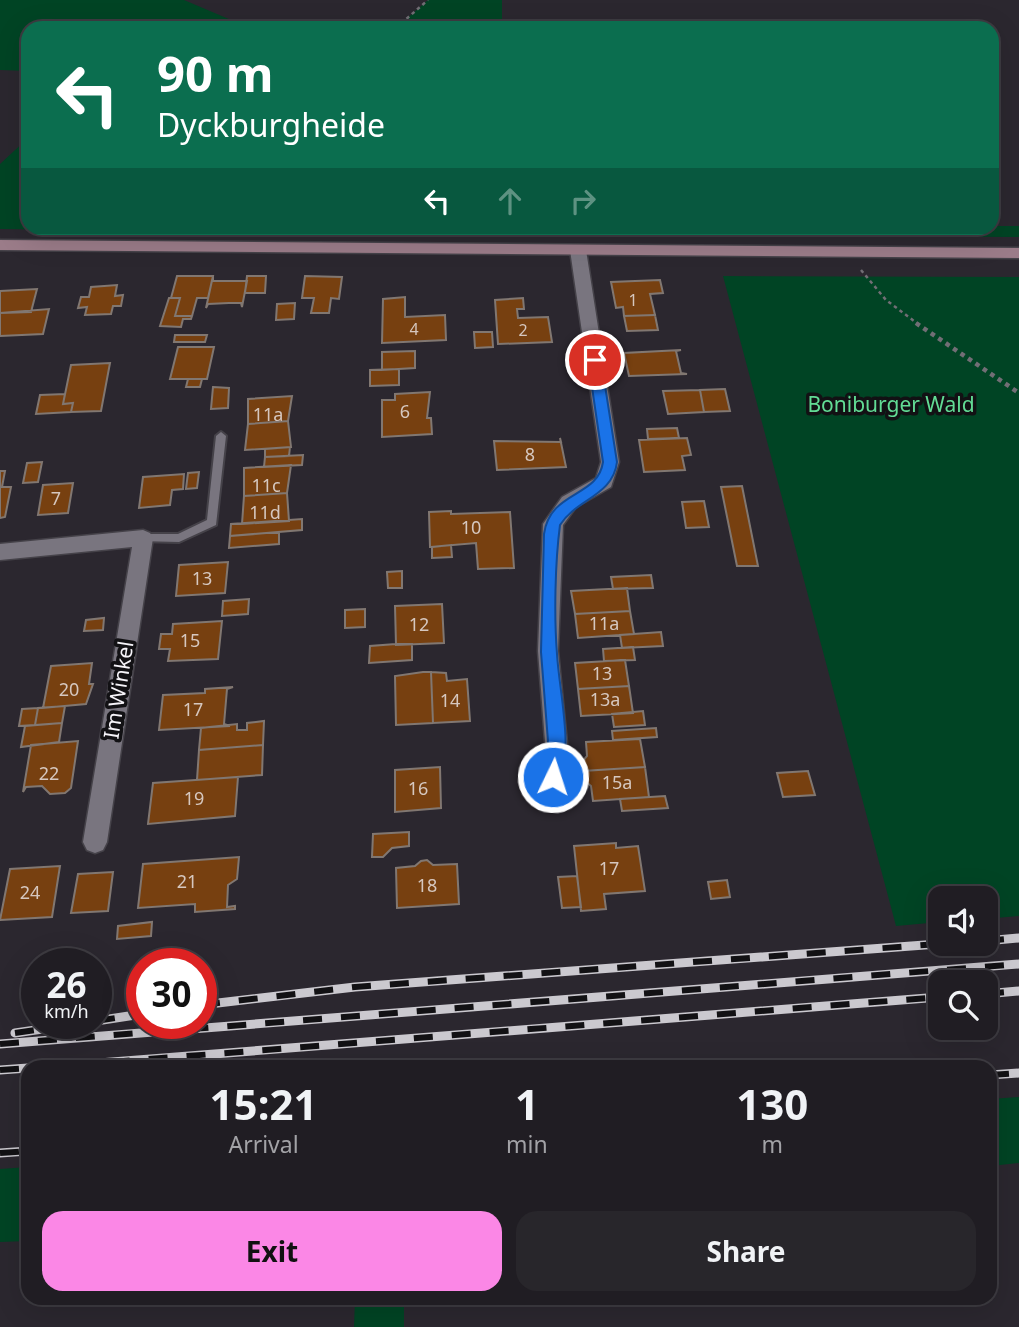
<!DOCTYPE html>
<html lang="en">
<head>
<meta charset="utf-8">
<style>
  body { margin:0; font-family:"Noto Sans",sans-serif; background:#28262b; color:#f1f3f6; height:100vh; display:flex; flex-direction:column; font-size:26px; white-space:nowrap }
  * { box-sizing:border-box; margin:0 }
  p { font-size:23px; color:#a2a2a6 }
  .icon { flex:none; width:38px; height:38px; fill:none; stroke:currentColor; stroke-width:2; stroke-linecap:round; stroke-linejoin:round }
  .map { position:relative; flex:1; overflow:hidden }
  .details { position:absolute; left:21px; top:1060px; width:976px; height:245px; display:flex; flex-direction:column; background:#201d23; border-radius:21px; box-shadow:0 7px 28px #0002,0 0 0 2px #3d3b41 }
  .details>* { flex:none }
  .guide { position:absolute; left:21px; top:21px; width:978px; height:214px; border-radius:21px; box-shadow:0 7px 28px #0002,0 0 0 2px #3d3b41; background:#0b6e4f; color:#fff; overflow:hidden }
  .fabs { position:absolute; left:928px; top:886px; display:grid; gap:14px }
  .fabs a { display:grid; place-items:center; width:70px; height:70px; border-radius:14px; background:#201d23; box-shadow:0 7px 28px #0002,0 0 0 2px #3d3b41; font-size:35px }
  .speed { position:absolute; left:21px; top:948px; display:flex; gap:14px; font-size:35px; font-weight:700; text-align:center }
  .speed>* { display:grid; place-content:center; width:91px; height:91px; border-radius:50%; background:#201d23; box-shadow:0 7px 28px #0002,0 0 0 2px #3d3b41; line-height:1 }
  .speed small { font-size:18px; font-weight:400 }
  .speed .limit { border:10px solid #d22; background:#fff; color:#111 }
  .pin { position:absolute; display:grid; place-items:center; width:60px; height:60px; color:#fff; margin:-30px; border:4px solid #fff; border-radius:50%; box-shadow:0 2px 7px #0007 }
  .me { position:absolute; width:77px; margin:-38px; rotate:4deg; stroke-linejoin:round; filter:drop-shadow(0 0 5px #0008) }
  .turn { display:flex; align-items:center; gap:24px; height:147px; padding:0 21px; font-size:32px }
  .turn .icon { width:91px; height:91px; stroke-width:2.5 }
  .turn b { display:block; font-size:49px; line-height:60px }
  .lanes { display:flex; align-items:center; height:66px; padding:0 21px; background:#0003; justify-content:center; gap:35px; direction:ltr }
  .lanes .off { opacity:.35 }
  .eta { display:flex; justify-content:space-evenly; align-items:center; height:119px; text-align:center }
  .eta b { font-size:42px; font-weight:700; line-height:49px }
  .cta { display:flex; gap:14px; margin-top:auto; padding:14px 21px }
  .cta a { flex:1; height:80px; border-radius:21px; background:#fb87e6; color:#111; font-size:28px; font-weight:700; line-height:80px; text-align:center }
  .cta a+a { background:#28262b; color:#f1f3f6 }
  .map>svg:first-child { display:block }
</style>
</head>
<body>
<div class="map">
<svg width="1019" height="1327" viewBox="0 0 1019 1327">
  <rect width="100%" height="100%" fill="#2b272f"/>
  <path fill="#004424" d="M0,0h184l66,28h-222v43l-28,-1z
    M428,0h74v28h-106z
    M28,138v90l991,-2v11l-515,-2 -504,-6v-65z
    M723,276l296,1v639l-34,3v-21h-45v24l-44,4z
    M1019,1097v66l-28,3v-67z
    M28,1167v74l-28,1v-73z
    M355,1299h49v28h-50z"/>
  <path fill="#774010" stroke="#817771" stroke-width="2" d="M177,276h36l-5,22h-11l-5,18h-17l5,-18h-9z
    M213,276v5h34l-5,26 -1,-4h-12l-21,1 -2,4z
    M247,276h19l-1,17h-20z
    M305,276l37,1 -3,22 -8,-1 -2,15h-18l3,-15h-12z
    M660,280l3,13 -13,1 5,21 -31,1 -1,-9 -7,1 -5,-26z
    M117,285l-2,11 8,-1 -2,11h-8l-2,8 -26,1 2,-8 -9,1 3,-11h8l2,-10z
    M37,289l-6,23 -31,1v-22z
    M405,297v20l40,-2 1,25 -64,3 1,-44z
    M169,298h11l-5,18h17l-1,3h-8l-2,8 -21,-1z
    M523,298l1,11h-7l1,9 30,-1 4,25 -54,2 -3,-44z
    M295,303l-1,16 -18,1 1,-16z
    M49,309l-6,25 -43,2v-23z
    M655,315l3,15 -31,1 -3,-15z
    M474,332h18l1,15 -18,1z
    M175,335h32l-2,7h-31z
    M178,347h36l-7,32h-37z
    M681,350l-5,1 5,22 6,1 -58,2 -5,-23z
    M415,351v17l-33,2v-18z
    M110,363l-9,48 -30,1 2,-9 -10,1 8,-39z
    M399,369v16l-29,1v-16z
    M188,379h14l-2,8h-14z
    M213,387l16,1 -1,20 -17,1z
    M725,389l5,22 -26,1 -4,-22z
    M700,390l4,22 -36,2 -5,-23z
    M430,392l-3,26h4l1,16 -50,3v-37h13v-6z
    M65,394l-2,10 10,-1 -2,9 -35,2 4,-19z
    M292,396l-4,25 -40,3v-25z
    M288,421l3,26 -46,3 3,-26z
    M677,428l2,10 -31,1 -1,-10z
    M560,438l6,29 -69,3 -3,-29 67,1z
    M687,438l4,17 -9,1 3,14 -41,2 -5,-32z
    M290,447l-1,9 -24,1v-8z
    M303,455l-1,10 -38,2 1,-10z
    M42,462l-4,20 -15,1 4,-20z
    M291,465l-4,28 -43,3v-28z
    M0,471h5l-3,16h9l-6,30 -5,1z
    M199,472l-2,16 -11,1 2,-16z
    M184,474l-1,15 -11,1 -2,15 -31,3 4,-31z
    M73,483l-5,30 -30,2 5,-30z
    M742,486l16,80h-21l-16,-79z
    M287,493l2,28 -47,3 2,-28z
    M704,501l5,26 -23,1 -4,-26z
    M451,511v3l59,-2 4,56 -36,1 -2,-26 -46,4 -1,-35z
    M302,519v11l-72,6 1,-12z
    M279,532v12l-50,4 1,-12z
    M451,545l1,12 -20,1v-11z
    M228,562l-3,31 -49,3 3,-31z
    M402,571v17h-14l-1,-16z
    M651,575l2,13 -40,1 -2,-12z
    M627,588l3,23 -55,3 -4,-23z
    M249,599l-1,15 -26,2 1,-15z
    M442,604l2,39 -48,2 -1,-39z
    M365,609v18l-20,1v-18z
    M630,611l4,23 -56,4 -3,-24z
    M104,618l-1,12 -19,1 2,-11z
    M222,621l-4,38 -50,2 2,-12h-11l2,-15h11l1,-10z
    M661,632l2,14 -41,2 -2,-13z
    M396,644h16v16l-43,3 1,-17z
    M633,647l2,13 -31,1 -1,-12z
    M625,660l4,26 -51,3 -3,-26z
    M92,663l-3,21h4l-7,20 -43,4 8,-42z
    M423,672h8l2,51 -37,2 -1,-49z
    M431,672l15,1 1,8 20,-2 3,42 -37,2z
    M629,686l4,27 -52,3 -3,-27z
    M233,687l-6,2 -3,35 6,2 -71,4 4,-35 42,-2v-4z
    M65,706l-3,17 -27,2 3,-17z
    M38,708l-3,17 -16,1 3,-17z
    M643,711l2,14 -31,2 -2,-13z
    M264,721l-1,24 -64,5 2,-22 36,-4v6h10v-7z
    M62,723l-3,19 -38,5 4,-21z
    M656,728l1,9 -44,3 -1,-9z
    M640,739l5,28 -62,4 -1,-9 5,-6 -1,-14z
    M78,741l-7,47 -6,5 -15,1 -8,-8 -16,1 -3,5 8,-47z
    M263,745l-1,30 -65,5 2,-30z
    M440,767l1,41 -46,4v-42z
    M645,767l4,30 -56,4 -2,-15 -6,-5 -2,-10z
    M808,771l7,24 -32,2 -6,-24z
    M238,777l-3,39 -87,8 5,-41z
    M665,796l3,12 -46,3 -2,-12z
    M409,832v14l-17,2 -9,9h-11l1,-23z
    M616,843v5l22,-2 7,45 -41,3 2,15 -25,2 -7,-65z
    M239,857l-2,22 -9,6 -1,22 8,-1v3l-40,3v-8l-57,4 5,-44z
    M427,860l6,5 24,-1 2,40 -62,4 -1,-40 19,-2 6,-5z
    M60,866l-8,51 -52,3 10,-51z
    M113,872l-5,39 -37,2 7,-39z
    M577,876l4,31 -19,1 -4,-31z
    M727,880l3,17 -19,2 -3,-17z
    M152,922l-1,14 -34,3 1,-13z"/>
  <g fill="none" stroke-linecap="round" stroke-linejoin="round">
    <defs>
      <path id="lane" d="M221,432l5,4 -10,89 -37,17 -40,-1 -2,-3 6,-4h35l29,-14 9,-84z"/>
      <path id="street" d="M578,245l8,5 33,212 -8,25 -35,20 -13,18 -5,126 10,103 -13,51 -8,3 -8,-3 -3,-7 10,-44 -8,-103 5,-127 19,-27 34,-19 5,-16 -31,-212z
        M143,530l7,3 3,5 -46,304 -4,8 -8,3 -8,-3 -4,-8 49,-295 -132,13v-16z"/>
      <path id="secondary" d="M0,240l1019,8v10l-1019,-8z"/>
    </defs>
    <use href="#lane" stroke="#454249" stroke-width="4"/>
    <use href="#street" stroke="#454249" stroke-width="3"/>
    <use href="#secondary" stroke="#454249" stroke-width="3"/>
    <path stroke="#716e75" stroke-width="2.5" stroke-dasharray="3.5 3.5" stroke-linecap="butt" d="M396,28l32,-28
      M861,270l25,30 32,24"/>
    <path stroke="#716e75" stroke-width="4.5" stroke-dasharray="4.5 4.5" stroke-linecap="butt" d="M916,323l103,70"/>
    <use href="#lane" fill="#79757f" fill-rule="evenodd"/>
    <use href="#street" fill="#79757f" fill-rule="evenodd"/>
    <use href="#secondary" fill="#9b7c89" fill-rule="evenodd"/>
    <defs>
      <path id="rail" d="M985,941l34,-3
        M985,994l34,-3
        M201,1005l154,-18 597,-44
        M96,1021l46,-7
        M15,1033l62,-9
        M0,1044l1019,-80
        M35,1068l905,-71
        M0,1070l28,-2
        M990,1075l29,-2
        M0,1153l28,-2"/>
    </defs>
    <use href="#rail" stroke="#cbc9cf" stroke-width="9"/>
    <use href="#rail" stroke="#121114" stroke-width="6" stroke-dasharray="19" stroke-linecap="butt"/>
  </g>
  <path fill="#1a73e8" stroke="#114b97" stroke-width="2" d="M595,355l6,5 16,102c-4,34 -41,37 -57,63 -5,38 -6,91 -3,129 2,36 17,97 2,129l-6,2 -6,-2 -2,-6 4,-23 -8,-102 3,-118c6,-44 54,-36 59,-72l-15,-102z"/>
  <g text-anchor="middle" stroke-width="7" stroke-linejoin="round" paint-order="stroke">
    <g font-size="16" fill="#d6c7bf">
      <text x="633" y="306">1</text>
      <text x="414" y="335">4</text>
      <text x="523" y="336">2</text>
    </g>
    <g font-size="18" fill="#d6c7bf">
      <text x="405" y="418">6</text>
      <text x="268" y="421">11a</text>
      <text x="530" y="461">8</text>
      <text x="266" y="492">11c</text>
      <text x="56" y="505">7</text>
      <text x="265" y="519">11d</text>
      <text x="471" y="534">10</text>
      <text x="202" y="585">13</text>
      <text x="604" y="630">11a</text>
      <text x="419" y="631">12</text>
      <text x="190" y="647">15</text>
      <text x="602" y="680">13</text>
      <text x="69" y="696">20</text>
      <text x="605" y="706">13a</text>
      <text x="450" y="707">14</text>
      <text x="193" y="716">17</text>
      <text x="49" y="780">22</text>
      <text x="617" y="789">15a</text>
      <text x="418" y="795">16</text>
      <text x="194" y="805">19</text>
      <text x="609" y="875">17</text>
      <text x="187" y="888">21</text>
      <text x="427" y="892">18</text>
      <text x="30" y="899">24</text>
    </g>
    <g font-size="21" fill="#62dc95" stroke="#121114">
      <text x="891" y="412">Boniburger Wald</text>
    </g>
    <g font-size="21" fill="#f6f4f9" stroke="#121114">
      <text transform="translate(119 690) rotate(-81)" y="7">Im Winkel</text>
    </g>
  </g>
</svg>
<div class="fabs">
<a><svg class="icon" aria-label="sound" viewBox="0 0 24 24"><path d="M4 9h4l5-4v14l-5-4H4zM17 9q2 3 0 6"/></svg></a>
<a><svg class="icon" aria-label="search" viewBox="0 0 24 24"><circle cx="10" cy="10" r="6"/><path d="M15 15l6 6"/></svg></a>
</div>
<div class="speed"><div>26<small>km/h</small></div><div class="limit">30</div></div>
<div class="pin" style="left:595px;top:360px;background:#d93025"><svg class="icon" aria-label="arrive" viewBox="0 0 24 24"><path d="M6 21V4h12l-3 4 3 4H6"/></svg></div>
<svg class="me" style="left:553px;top:777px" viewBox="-20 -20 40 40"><circle r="17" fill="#1a73e8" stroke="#fff" stroke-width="3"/><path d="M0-11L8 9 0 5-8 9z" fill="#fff"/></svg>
<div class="guide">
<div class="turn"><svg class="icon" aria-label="left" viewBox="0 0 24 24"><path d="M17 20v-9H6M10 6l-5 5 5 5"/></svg><div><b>90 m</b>Dyckburgheide</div></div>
<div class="lanes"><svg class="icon" aria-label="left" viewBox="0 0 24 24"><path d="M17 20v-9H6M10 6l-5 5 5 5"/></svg><svg class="icon off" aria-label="ahead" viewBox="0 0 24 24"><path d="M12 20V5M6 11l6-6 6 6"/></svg><svg class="icon off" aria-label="right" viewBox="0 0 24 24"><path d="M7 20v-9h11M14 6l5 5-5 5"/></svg></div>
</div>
<section class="details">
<div class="eta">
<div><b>15:21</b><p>Arrival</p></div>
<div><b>1</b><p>min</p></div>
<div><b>130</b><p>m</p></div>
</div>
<div class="cta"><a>Exit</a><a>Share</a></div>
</section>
</div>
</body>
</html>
